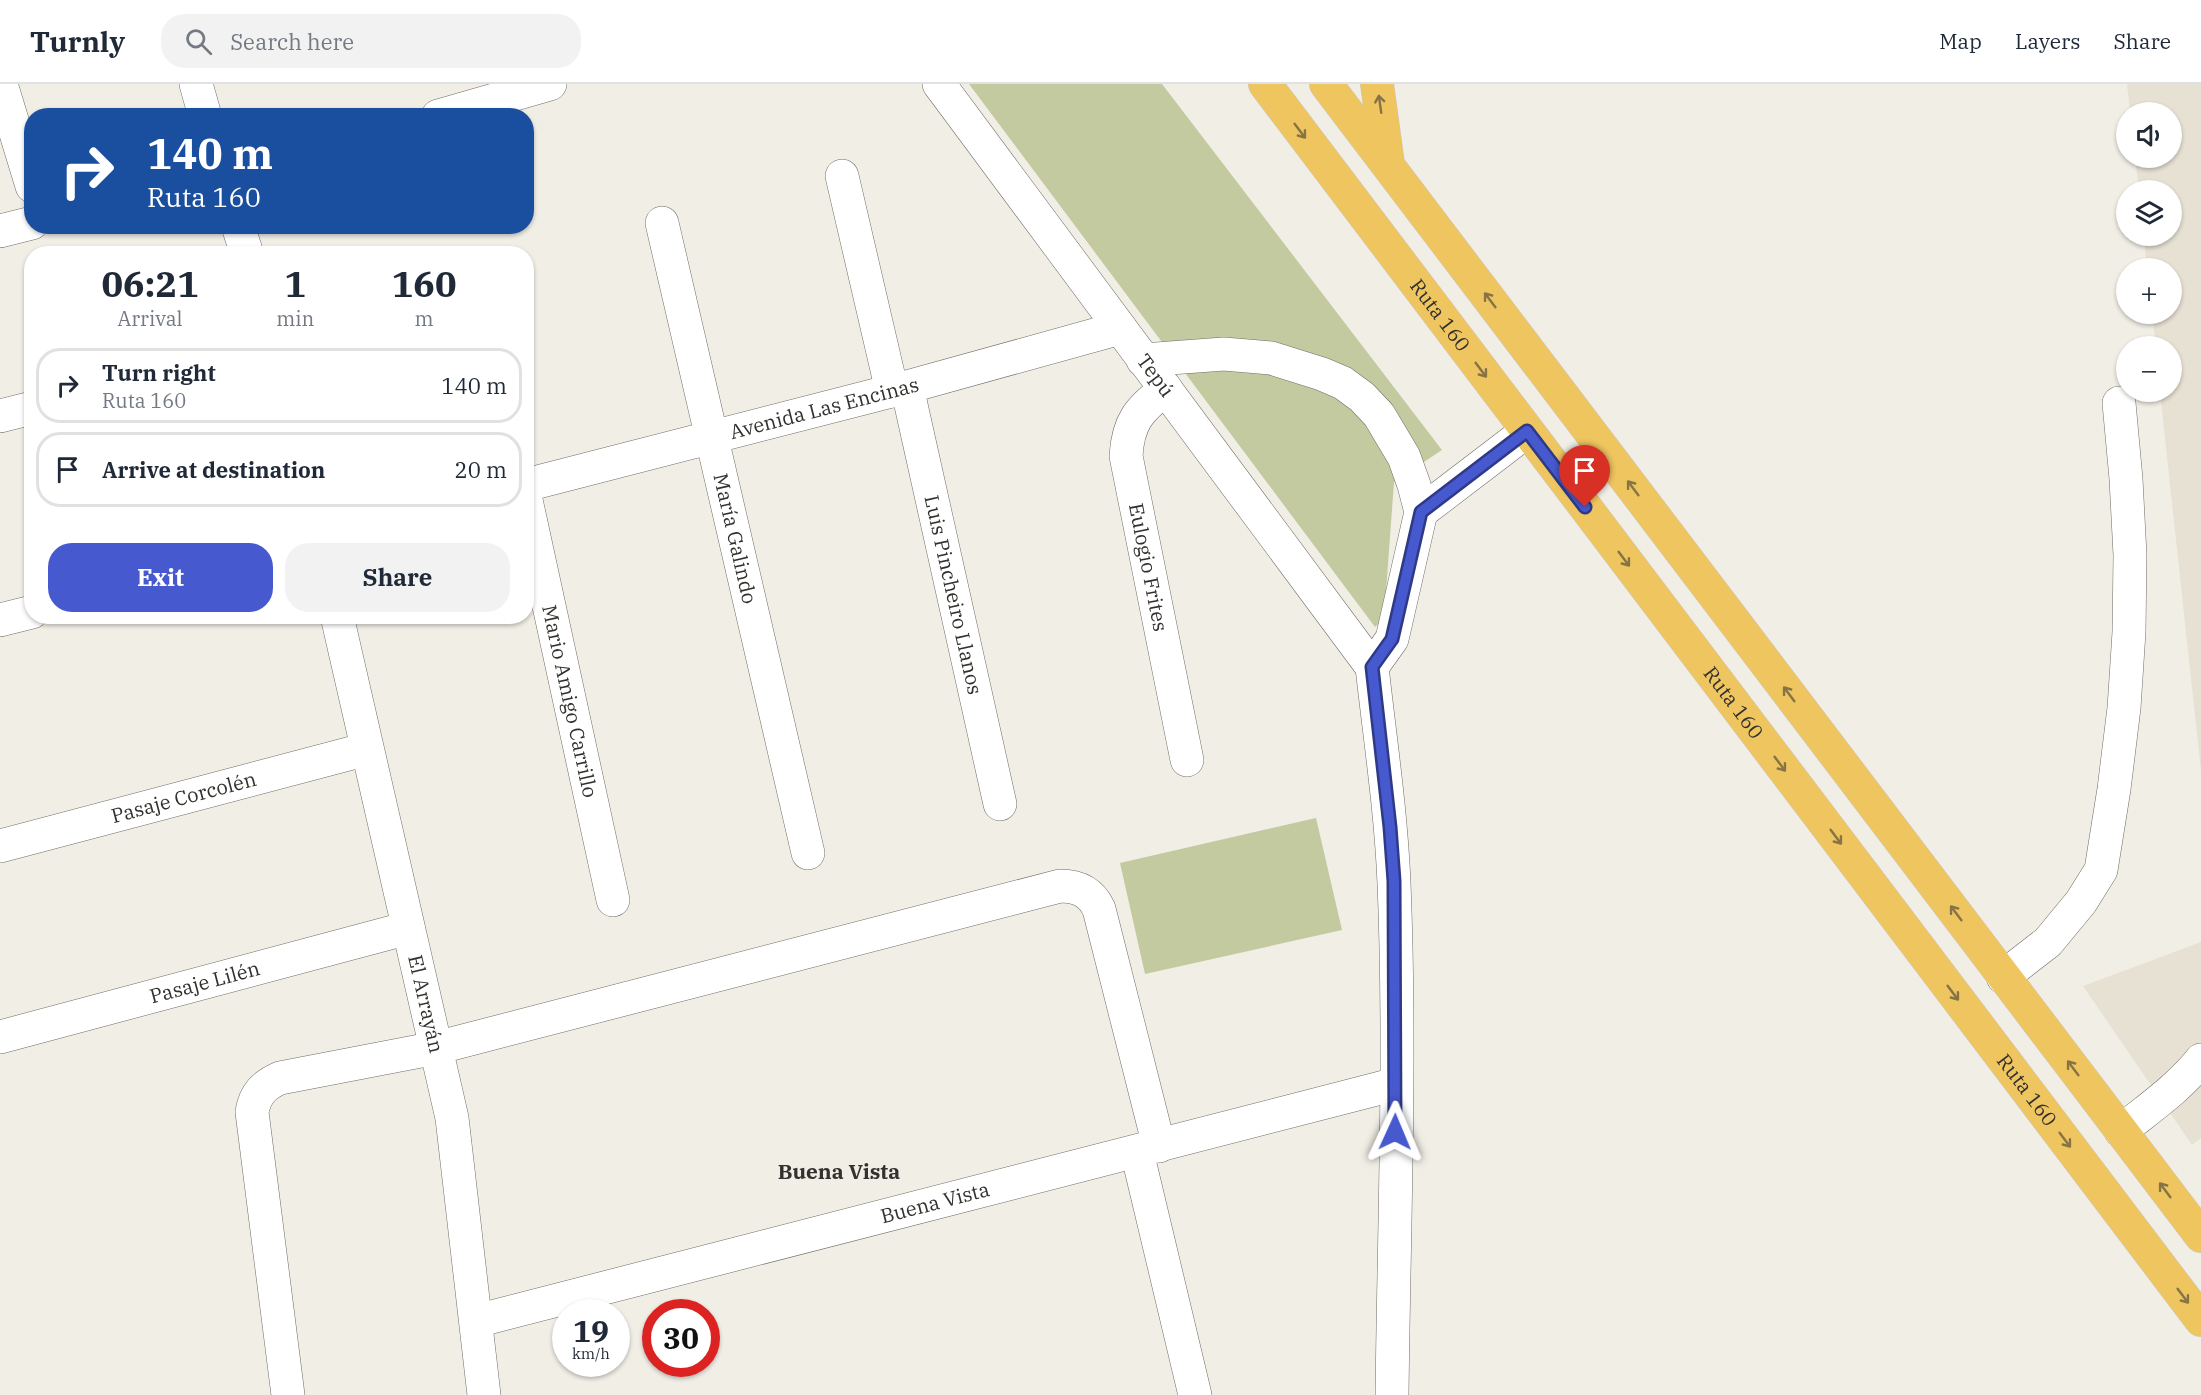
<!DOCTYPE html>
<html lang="en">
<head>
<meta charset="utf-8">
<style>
  body { margin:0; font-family:"IBM Plex Serif",serif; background:#f2f2f3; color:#1f2937; height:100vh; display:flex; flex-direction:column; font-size:22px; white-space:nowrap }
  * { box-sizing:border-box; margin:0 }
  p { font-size:20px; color:#747a83 }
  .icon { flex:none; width:33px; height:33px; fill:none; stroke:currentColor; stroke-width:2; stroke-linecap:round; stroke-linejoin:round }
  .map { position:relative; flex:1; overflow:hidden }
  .side { position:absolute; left:24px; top:162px; width:510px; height:378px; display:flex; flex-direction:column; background:#fff; border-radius:24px; box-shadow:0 2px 4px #0004 }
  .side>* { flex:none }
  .banner { position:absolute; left:24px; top:24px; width:510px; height:126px; border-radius:24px; box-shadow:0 2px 4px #0004; background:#1a4fa0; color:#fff; overflow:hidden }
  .fabs { position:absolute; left:2116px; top:18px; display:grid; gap:12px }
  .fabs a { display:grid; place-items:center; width:66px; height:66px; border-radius:50%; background:#fff; box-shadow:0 2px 4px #0004; font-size:30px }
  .speed { position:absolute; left:552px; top:1215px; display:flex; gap:12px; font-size:30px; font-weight:700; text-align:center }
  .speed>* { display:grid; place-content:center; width:78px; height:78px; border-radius:50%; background:#fff; box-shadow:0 2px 4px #0004; line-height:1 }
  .speed small { font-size:15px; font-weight:400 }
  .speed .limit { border:9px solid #d22; background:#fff; color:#111 }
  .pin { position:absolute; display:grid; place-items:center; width:51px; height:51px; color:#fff; margin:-62px -26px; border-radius:50% 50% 50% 0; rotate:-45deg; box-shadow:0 0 6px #0007 }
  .pin .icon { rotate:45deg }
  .me { position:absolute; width:66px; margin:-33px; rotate:1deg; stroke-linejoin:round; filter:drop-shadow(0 0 4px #0008) }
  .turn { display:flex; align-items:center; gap:21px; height:126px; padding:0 24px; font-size:27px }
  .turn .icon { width:78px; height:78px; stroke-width:2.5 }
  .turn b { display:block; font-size:42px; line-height:51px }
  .eta { display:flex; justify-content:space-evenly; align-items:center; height:102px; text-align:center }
  .eta b { font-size:36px; font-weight:800; line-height:42px }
  .button { display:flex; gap:12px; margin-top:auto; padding:12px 24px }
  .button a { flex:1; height:69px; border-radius:24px; background:#4759ce; color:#fff; font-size:24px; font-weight:800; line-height:69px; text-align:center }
  .button a+a { background:#f2f2f3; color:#1f2937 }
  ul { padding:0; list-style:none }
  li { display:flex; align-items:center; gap:18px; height:75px; margin:0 12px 9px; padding:0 12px; border:3px solid #e0e1e3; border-radius:24px }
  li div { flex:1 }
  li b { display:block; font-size:22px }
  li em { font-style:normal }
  header { display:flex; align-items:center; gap:36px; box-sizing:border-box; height:84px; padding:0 30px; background:#fff; border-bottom:2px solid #e0e1e3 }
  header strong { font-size:28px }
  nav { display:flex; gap:33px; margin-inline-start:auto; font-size:21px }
  .search { width:420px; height:54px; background:#f2f2f3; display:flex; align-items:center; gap:15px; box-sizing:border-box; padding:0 21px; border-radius:24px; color:#747a83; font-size:22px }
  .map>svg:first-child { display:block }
</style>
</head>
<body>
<header>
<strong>Turnly</strong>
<div class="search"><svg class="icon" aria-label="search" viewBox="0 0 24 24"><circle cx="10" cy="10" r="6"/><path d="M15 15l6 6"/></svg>Search here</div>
<nav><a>Map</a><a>Layers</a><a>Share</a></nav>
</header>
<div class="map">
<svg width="2201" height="1311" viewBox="0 0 2201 1311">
  <rect width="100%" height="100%" fill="#f1eee6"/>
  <path fill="#e7e1d3" d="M2127,0h74v687l-41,-379h12v-46h-16l-4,-32h20v-46h-25l-3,-32h28v-46h-33l-4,-32h37v-46h-42z
    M2201,858v196l-9,7 -109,-159z"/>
  <path fill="#c3caa0" d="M969,0h193l280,366 -48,32 -10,137 -9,8z
    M1316,734l26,112 -197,44 -25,-111z"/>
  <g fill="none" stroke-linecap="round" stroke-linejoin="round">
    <defs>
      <g id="minor">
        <path d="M1,0l31,102"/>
        <path d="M196,0l9,32"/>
        <path id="s1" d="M939,0l433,583"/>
        <path d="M438,32l112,-32"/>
        <path d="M842,92l50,215"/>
        <path id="s2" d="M662,139l146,630"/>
        <path d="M238,142l9,28"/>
        <path d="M0,147l32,-8"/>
        <path d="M1143,276l81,-6 47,4 51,16 21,9 19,14 17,18 25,42 10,28 7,27 -29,127 -20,28c8,72 19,144 22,216 7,170 0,342 -2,512"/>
        <path id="s3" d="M907,303l93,417"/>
        <path id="s4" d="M1166,305c-27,20 -38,33 -40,67l61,304"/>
        <path d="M0,332l32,-8"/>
        <path id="s5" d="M526,401l381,-98 213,-59"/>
        <path id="s6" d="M526,416l87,400"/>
        <path d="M1421,428l106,-81"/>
        <path id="s7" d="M337,532l115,502 32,277"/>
        <path d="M0,536l32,-8"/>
        <path id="s8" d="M0,762l367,-97"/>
        <path d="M2003,893l45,-35 33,-40 20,-32 13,-81 10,-81 5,-76 1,-77 -4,-76 -7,-76"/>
        <path id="s9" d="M0,953l408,-109"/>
        <path d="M2121,1047c27,-22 58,-43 80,-71"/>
        <path d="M1137,1068l58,243"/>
        <path id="s10" d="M476,1237l920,-237"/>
        <path d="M288,1311l-36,-283c3,-18 12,-27 28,-34l156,-30 624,-162c19,0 31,6 39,23l60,237"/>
      </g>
      <g id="highway">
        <path id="s11" d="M1265,0l936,1236"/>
        <path d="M1326,0l875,1152"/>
        <path d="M1377,0l11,80"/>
      </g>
    </defs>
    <use href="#minor" stroke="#706d66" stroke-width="34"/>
    <use href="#highway" stroke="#cac9c9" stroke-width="34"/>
    <use href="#minor" stroke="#fff" stroke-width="33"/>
    <use href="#highway" stroke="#efc560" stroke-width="33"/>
  </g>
  <defs><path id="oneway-shaft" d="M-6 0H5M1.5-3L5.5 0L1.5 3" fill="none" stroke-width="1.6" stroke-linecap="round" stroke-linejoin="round" transform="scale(1.5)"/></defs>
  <g stroke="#877444">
    <use href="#oneway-shaft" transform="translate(1380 20) rotate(-98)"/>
    <use href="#oneway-shaft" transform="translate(1300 47) rotate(53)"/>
    <use href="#oneway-shaft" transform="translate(1490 216) rotate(-127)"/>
    <use href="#oneway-shaft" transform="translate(1481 286) rotate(53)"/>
    <use href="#oneway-shaft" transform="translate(1633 404) rotate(-127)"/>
    <use href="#oneway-shaft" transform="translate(1624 475) rotate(53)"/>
    <use href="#oneway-shaft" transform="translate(1789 610) rotate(-127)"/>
    <use href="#oneway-shaft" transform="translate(1780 680) rotate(53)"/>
    <use href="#oneway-shaft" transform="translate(1836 753) rotate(53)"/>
    <use href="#oneway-shaft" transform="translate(1956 829) rotate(-127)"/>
    <use href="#oneway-shaft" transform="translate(1953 909) rotate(53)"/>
    <use href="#oneway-shaft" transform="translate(2073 984) rotate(-127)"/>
    <use href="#oneway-shaft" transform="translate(2065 1056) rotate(53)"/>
    <use href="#oneway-shaft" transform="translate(2165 1106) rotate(-127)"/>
    <use href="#oneway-shaft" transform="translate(2183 1212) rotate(53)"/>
  </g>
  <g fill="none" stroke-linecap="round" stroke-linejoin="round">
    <defs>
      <path id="route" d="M1395,1048l-1,-251 -4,-54 -18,-160 20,-28 29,-127 106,-81 58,76"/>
    </defs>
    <use href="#route" stroke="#2e3a86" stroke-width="15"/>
    <use href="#route" stroke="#4759ce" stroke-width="10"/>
  </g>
  <g text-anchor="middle" stroke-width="4.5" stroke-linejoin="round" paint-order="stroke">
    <g font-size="20" fill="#32312e" stroke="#f1eee6">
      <text dy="7" stroke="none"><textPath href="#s11" startOffset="290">Ruta 160</textPath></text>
      <text dy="7" stroke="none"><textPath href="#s1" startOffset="363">Tepú</textPath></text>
      <text dy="7" stroke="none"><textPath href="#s5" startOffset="308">Avenida Las Encinas</textPath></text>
      <text dy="7" stroke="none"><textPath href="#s2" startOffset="324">María Galindo</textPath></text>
      <text dy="7" stroke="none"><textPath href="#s4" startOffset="195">Eulogio Frites</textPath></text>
      <text dy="7" stroke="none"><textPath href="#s3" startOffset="213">Luis Pincheiro Llanos</textPath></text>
      <text dy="7" stroke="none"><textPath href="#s6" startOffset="206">Mario Amigo Carrillo</textPath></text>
      <text dy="7" stroke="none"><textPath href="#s11" startOffset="776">Ruta 160</textPath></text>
      <text dy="7" stroke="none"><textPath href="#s8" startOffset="190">Pasaje Corcolén</textPath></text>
      <text dy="7" stroke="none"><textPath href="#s9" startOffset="212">Pasaje Lilén</textPath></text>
      <text dy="7" stroke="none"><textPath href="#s7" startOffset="398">El Arrayán</textPath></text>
      <text dy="7" stroke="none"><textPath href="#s11" startOffset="1262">Ruta 160</textPath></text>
      <text dy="7" stroke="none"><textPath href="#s10" startOffset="474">Buena Vista</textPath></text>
    </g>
    <g font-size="21" font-weight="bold" fill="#32312e" stroke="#f1eee6">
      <text x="839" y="1095">Buena Vista</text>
    </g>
  </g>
</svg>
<div class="fabs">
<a><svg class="icon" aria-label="sound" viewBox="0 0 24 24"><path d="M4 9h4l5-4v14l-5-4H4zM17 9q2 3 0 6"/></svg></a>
<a><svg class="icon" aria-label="layers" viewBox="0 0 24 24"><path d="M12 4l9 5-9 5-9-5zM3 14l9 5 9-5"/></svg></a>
<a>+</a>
<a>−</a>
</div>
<div class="speed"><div>19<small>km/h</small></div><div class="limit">30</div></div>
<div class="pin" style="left:1585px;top:423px;background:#d93025"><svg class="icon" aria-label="arrive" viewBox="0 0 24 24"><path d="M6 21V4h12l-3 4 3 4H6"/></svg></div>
<svg class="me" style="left:1395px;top:1048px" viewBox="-20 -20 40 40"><path d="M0-17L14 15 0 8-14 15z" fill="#4759ce" stroke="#fff" stroke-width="4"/></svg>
<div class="banner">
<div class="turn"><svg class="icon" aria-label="right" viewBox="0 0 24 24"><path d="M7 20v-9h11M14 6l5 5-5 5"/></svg><div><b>140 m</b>Ruta 160</div></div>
</div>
<section class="side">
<div class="eta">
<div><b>06:21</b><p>Arrival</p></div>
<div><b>1</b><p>min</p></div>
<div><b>160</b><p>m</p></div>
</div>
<ul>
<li><svg class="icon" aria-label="right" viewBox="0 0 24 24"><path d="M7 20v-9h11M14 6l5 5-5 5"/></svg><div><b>Turn right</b><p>Ruta 160</p></div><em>140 m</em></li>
<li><svg class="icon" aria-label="arrive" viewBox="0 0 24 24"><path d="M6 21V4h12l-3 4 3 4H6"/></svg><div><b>Arrive at destination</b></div><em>20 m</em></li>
</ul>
<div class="button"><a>Exit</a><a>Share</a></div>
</section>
</div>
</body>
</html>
